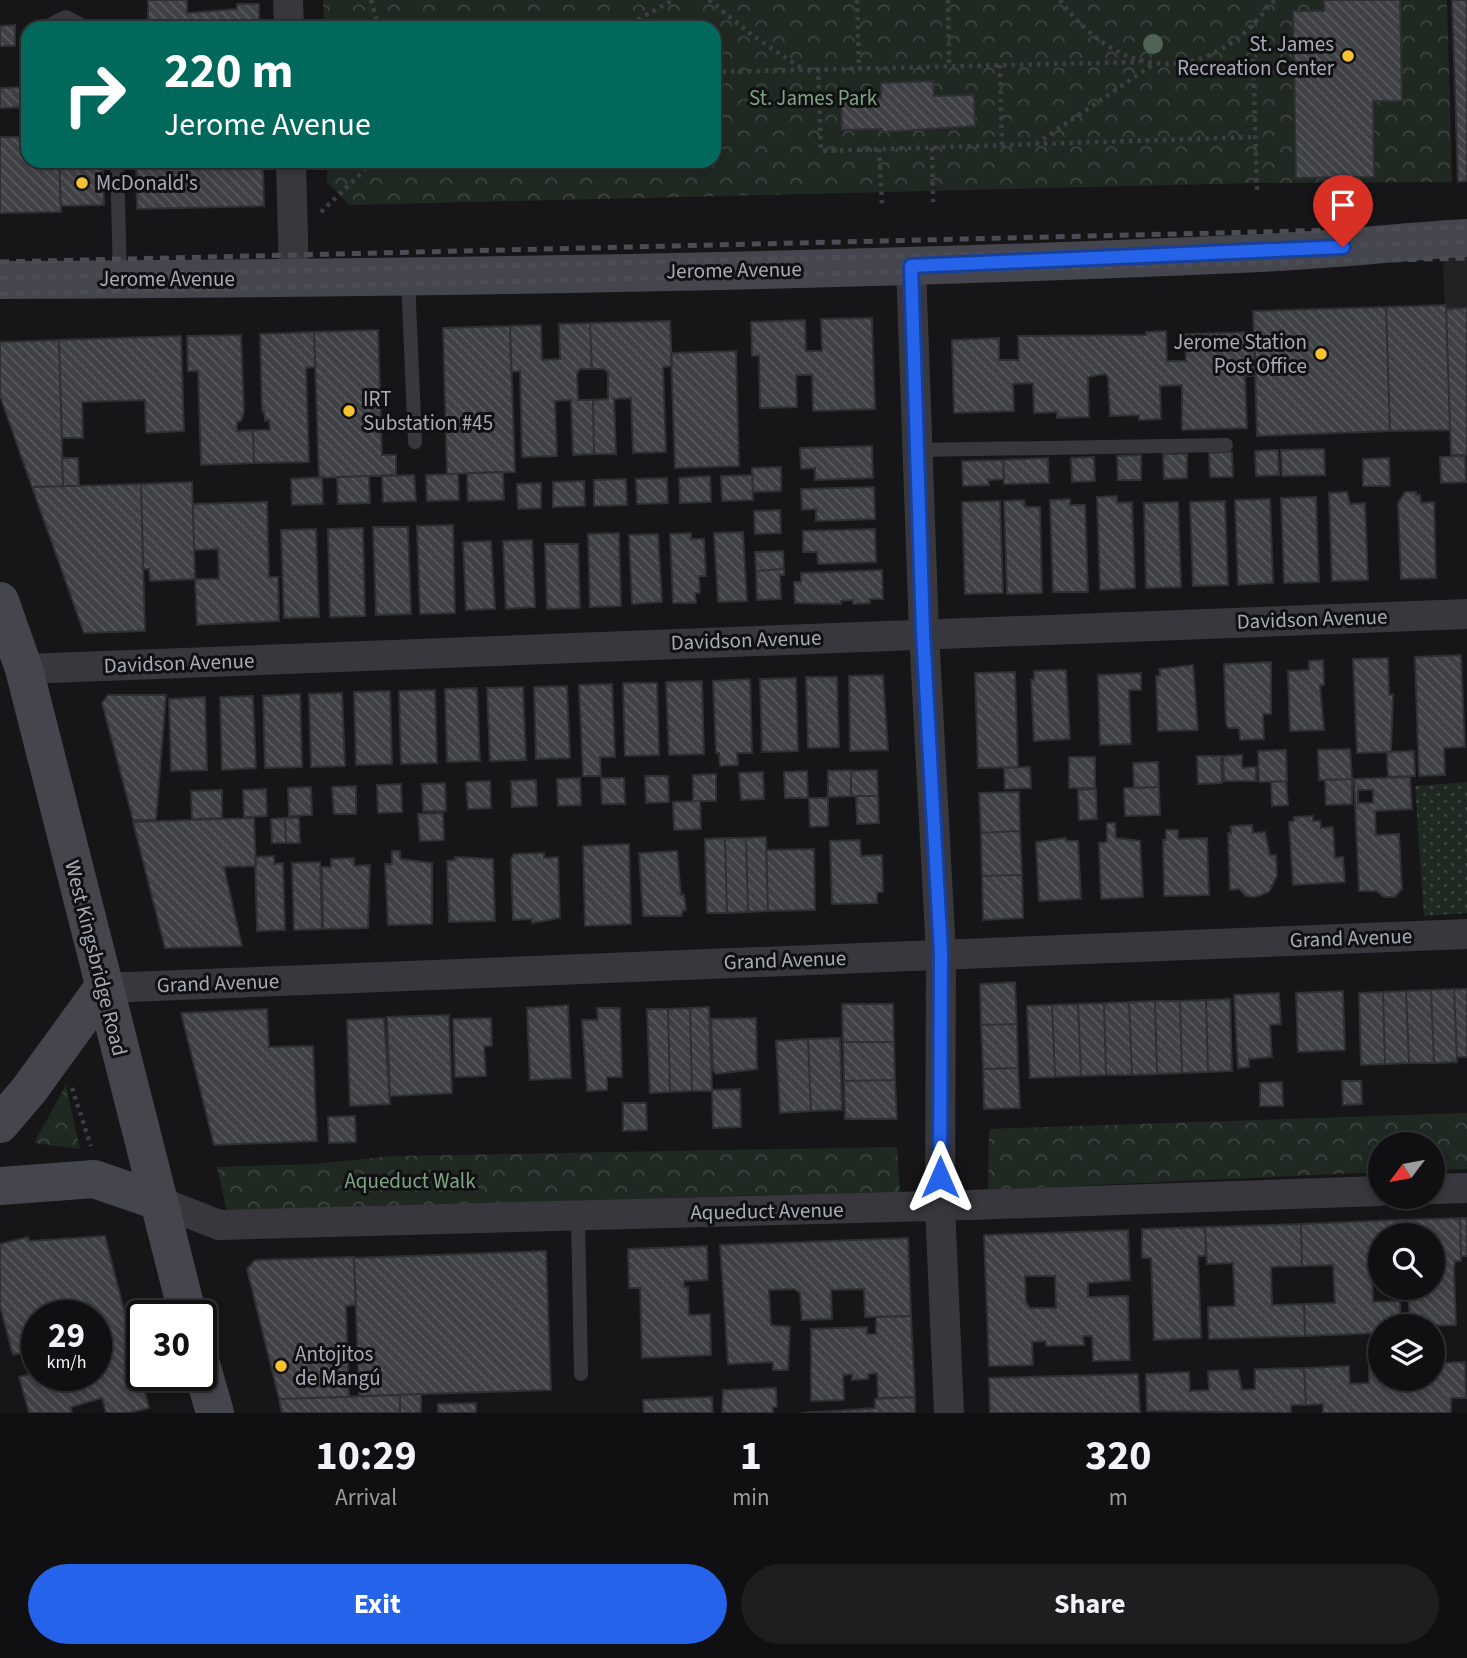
<!DOCTYPE html>
<html lang="en">
<head>
<meta charset="utf-8">
<style>
  body { margin:0; font-family:"Source Sans 3",sans-serif; background:#1e1e20; color:#f1f3f6; height:100vh; display:flex; flex-direction:column; font-size:26px; white-space:nowrap }
  * { box-sizing:border-box; margin:0 }
  p { font-size:23px; color:#9c9d9f }
  .icon { flex:none; width:38px; height:38px; fill:none; stroke:currentColor; stroke-width:2; stroke-linecap:round; stroke-linejoin:round }
  .map { position:relative; height:1413px; overflow:hidden }
  .drawer { display:flex; flex-direction:column; background:#101012; flex:1 }
  .drawer>* { flex:none }
  .hud { position:absolute; left:21px; top:21px; width:700px; height:147px; border-radius:21px; box-shadow:0 4px 10px #0003,0 0 0 2px #303032; background:#00695c; color:#fff; overflow:hidden }
  .needle { width:46px; rotate:238deg }
  .buttons { position:absolute; left:1368px; top:1132px; display:grid; gap:14px }
  .buttons a { display:grid; place-items:center; width:77px; height:77px; border-radius:50%; background:#101012; box-shadow:0 4px 10px #0003,0 0 0 2px #303032; font-size:35px }
  .speed { position:absolute; left:21px; top:1300px; display:flex; gap:14px; font-size:35px; font-weight:700; text-align:center }
  .speed>* { display:grid; place-content:center; width:91px; height:91px; border-radius:50%; background:#101012; box-shadow:0 4px 10px #0003,0 0 0 2px #303032; line-height:1 }
  .speed small { font-size:18px; font-weight:400 }
  .speed .limit { border:4px solid #111; border-radius:10px; background:#fff; color:#111 }
  .pin { position:absolute; display:grid; place-items:center; width:60px; height:60px; color:#fff; margin:-72px -30px; border-radius:50% 50% 50% 0; rotate:-45deg; box-shadow:0 0 7px #0007 }
  .pin .icon { rotate:45deg }
  .me { position:absolute; width:77px; margin:-38px; rotate:0deg; stroke-linejoin:round; filter:drop-shadow(0 0 5px #0008) }
  .turn { display:flex; align-items:center; gap:24px; height:147px; padding:0 28px; font-size:32px }
  .turn .icon { width:91px; height:91px; stroke-width:2.5 }
  .turn b { display:block; font-size:49px; line-height:60px }
  .eta { display:flex; justify-content:space-evenly; align-items:center; height:119px; text-align:center }
  .eta b { font-size:42px; font-weight:700; line-height:49px }
  .primary-button { display:flex; gap:14px; margin-top:auto; padding:14px 28px }
  .primary-button a { flex:1; height:80px; border-radius:42px; background:#2563eb; color:#fff; font-size:28px; font-weight:700; line-height:80px; text-align:center }
  .primary-button a+a { background:#1e1e20; color:#f1f3f6 }
  .map>svg:first-child { display:block }
</style>
</head>
<body>
<div class="map">
<svg width="1467" height="1413" viewBox="0 0 1467 1413">
  <defs>
    <pattern id="grass-dots" width="8" height="8" patternUnits="userSpaceOnUse" patternTransform="scale(1.75)"><rect width="8" height="8" fill="#202822"/><path d="M2 2h.1M6 6h.1" fill="none" stroke="#3e4440" stroke-width="1.8" stroke-linecap="round"/></pattern>
    <pattern id="park-crowns" width="20" height="18" patternUnits="userSpaceOnUse" patternTransform="scale(1.75)"><rect width="20" height="18" fill="#202822"/><path d="M2 6a3 3 0 1 1 6 0M12 15a3 3 0 1 1 6 0" fill="none" stroke="#3e4440"/></pattern>
    <pattern id="building-back-hatch" width="6" height="6" patternUnits="userSpaceOnUse" patternTransform="scale(1.75)"><rect width="6" height="6" fill="#404145"/><path d="M-1 5l2 2M0 0l6 6M5-1l2 2" fill="none" stroke="#595a5e"/></pattern>
  </defs>
  <rect width="100%" height="100%" fill="#161618"/>
  <path fill="#222225" d="M1467,238v217h-16l-9,-215z"/>
  <path fill="url(#grass-dots)" d="M1467,782v131l-43,3 -9,-130z"/>
  <path fill="url(#park-crowns)" d="M323,0h1124l5,182 -195,1 -908,22 -22,-23v-21h387v-133h-390z
    M66,1085l14,64 -46,-6z
    M1467,1113v56l-34,1v-26h-52v28l-393,18 1,-61z
    M897,1147l3,46 -138,2 -535,17 -10,-45 98,-3 77,-8z"/>
  <path fill="url(#building-back-hatch)" stroke="#303034" stroke-width="2" fill-rule="evenodd" d="M148,0h39v13l50,-4v-5h22v24h-111z
    M1324,0h76l2,101h-29l1,76 -78,1 -3,-167h31z
    M1452,0h15v181l-9,1z
    M15,25v21h-15v-20z
    M933,81l1,15 40,-1 1,31 -93,6v-3l-40,1 -1,-31 40,-1v-15z
    M28,87v20l-28,1v-20z
    M0,137h28v24h31l2,51 -61,1z
    M59,161h44l1,44 -43,1z
    M136,161h127l1,45 -127,3z
    M1446,305l4,125 -60,1 -4,-124z
    M1386,307l4,124 -133,5 -4,-125z
    M1467,308v147h-16l-5,-146z
    M872,318l3,91 -62,2 -1,-36h-16l1,32 -37,1 -1,-52h-7l-1,-34 54,-2 1,31h16l-1,-32z
    M670,321l2,45 -9,1 3,85 -33,1 -2,-55 -17,1 2,55h-22l-1,-54 15,-1v-26l-4,-4h-12l-2,-46z
    M590,323l2,46h-12l-3,5 1,26h15l1,54 -21,1 -2,-55 -16,1 2,55 -35,1 -2,-86 -9,1 -1,-46 31,-1 1,35 18,-1 -1,-35z
    M510,326l5,146 -68,2 -4,-146z
    M378,330l4,125h14v20l-77,3 -5,-146z
    M1166,331l1,30h19l-1,-27 69,-2 2,44h-11l2,52 -65,2v-45l-22,1 1,33 -22,1v-5l-29,1 -2,-39 -3,-3 -17,3 1,40 -32,1v-6l-23,1 -1,-30 -20,1 1,27 -60,2 -2,-73 47,-2v22h20l-1,-24 128,-1v-3z
    M314,332l1,35 -9,1 3,94 -55,1 -1,-33h17l-1,-10 -4,1 -1,-10h-2l-2,-77z
    M241,335l3,77 -3,9 -4,1v9l16,-1 1,33 -53,2 -3,-94h-10l-1,-35z
    M181,336l3,95 -38,2 -1,-33 -63,2 1,36h-21l-3,-98z
    M59,340l4,146 -31,1 -32,-91v-54z
    M736,351l3,115 -64,2 -4,-115z
    M872,446l1,32 -58,2v-12l-14,1 -1,-21z
    M1324,449l1,26 -43,1 -1,-26z
    M1278,450l1,25 -23,1 -1,-25z
    M1232,452l1,25h-23l-1,-24z
    M1163,454h24v24l-23,1z
    M1141,455v25h-23l-1,-24z
    M1465,456l1,26 -25,1 -1,-26z
    M1094,457l1,24 -23,1 -1,-24z
    M62,458h16l1,28h-16z
    M1048,458l1,25 -45,1 -1,-24z
    M1389,458l1,28h-27v-27z
    M1003,460l1,19 -16,1 1,5 -26,1 -1,-25z
    M781,467v24l-28,1 -1,-24z
    M503,472l1,28 -36,1 -1,-28z
    M458,474l1,26 -32,1 -1,-26z
    M414,475l2,26 -33,1 -1,-26z
    M752,475l1,25 -31,1 -1,-25z
    M369,476l1,27 -32,1 -1,-27z
    M710,476l1,26 -31,1 -1,-25z
    M322,477l1,27 -31,1 -1,-26z
    M667,478l1,25 -31,1 -1,-25z
    M626,479l1,26 -33,1v-26z
    M584,481l1,25 -32,1v-25z
    M192,482l3,97 -45,2 -1,-12h-6l-2,-85z
    M541,483v25l-23,1 -1,-25z
    M141,484l4,147 -61,2 -52,-146z
    M874,487l1,32 -59,2v-12l-14,1 -1,-21z
    M1347,492l3,12 15,-1 3,77 -36,1 -3,-88z
    M1405,492h11v3h4l1,8 13,-1 2,76 -35,1 -3,-76z
    M1117,496v7l15,-1 3,86 -35,2 -3,-93z
    M1316,497l3,85 -35,1 -3,-85z
    M1070,499v6h15l3,87h-35l-3,-92z
    M1270,499l3,84 -35,2 -3,-85z
    M1024,500l1,7h15l2,86 -35,1 -3,-93z
    M1000,501l3,92 -38,1 -3,-92z
    M1225,501l3,84 -35,1 -3,-84z
    M267,502l2,75h9l1,44 -82,4 -2,-46h24l-1,-30 -24,1 -1,-46z
    M1178,502l3,85 -35,1 -2,-85z
    M780,510l1,23 -26,1 -1,-23z
    M453,525l2,88 -35,1 -3,-88z
    M373,527h35l3,87 -35,1z
    M363,528l2,88 -35,1 -2,-88z
    M316,529l3,88 -35,1 -3,-88z
    M875,529l1,33 -58,2 -1,-12h-14v-21z
    M743,532l4,69 -29,1 -4,-69z
    M619,533l2,73 -31,1 -2,-73z
    M691,533v6h13l2,37h-7l1,17h-5l1,10h-23l-3,-69z
    M658,534l4,68 -30,2 -3,-69z
    M532,540l3,67 -29,2 -3,-68z
    M491,541l4,68 -29,1 -3,-68z
    M545,544h33l2,64 -33,1z
    M783,551l1,18 -28,2 -1,-19z
    M784,569v6h-4l1,24 -24,1 -1,-29z
    M882,570l1,29h-13v4l-17,1v-4l-12,1v3l-46,-1 -1,-21h7v-9z
    M1461,655l4,92 -21,1 1,27 -26,1 -4,-119z
    M1388,658l1,37 4,-1 -2,58 -34,1 -4,-94z
    M1323,660l1,25 -4,1 4,44 -34,1 -2,-60 21,-1v-9z
    M1271,662v52h-8l1,25 -24,1 -1,-12h-11l-2,-6 -2,-58z
    M1193,665l5,65 -40,1 -2,-55h4l-1,-7z
    M1066,670l4,69 -36,2 -3,-61h3v-9z
    M1015,672l3,95 -40,1 -3,-95z
    M1141,673v17h-12l2,54 -31,1 -2,-70z
    M883,675l5,75 -38,1 -1,-75z
    M806,677h31l2,70 -31,1z
    M796,678l2,73 -36,1 -2,-73z
    M750,679l2,74h-15l1,12 -18,1 -1,-13h-3l-3,-72z
    M702,681l2,73 -35,1 -3,-73z
    M623,683h34l2,72 -34,1z
    M612,684l3,73h-15l1,19h-18l-4,-91z
    M567,686l3,72 -34,1 -2,-72z
    M523,687l3,73 -36,1 -3,-73z
    M477,688l3,73 -33,1 -2,-73z
    M435,690l2,73 -36,1 -2,-73z
    M390,691l2,73 -36,1 -2,-73z
    M342,693l3,73 -34,1 -2,-73z
    M300,694l2,73 -37,1 -2,-72z
    M108,695h58l-10,125h-23l-31,-117z
    M253,696l3,72 -34,2 -2,-73z
    M205,697l2,73 -36,1 -2,-72z
    M1350,749l2,30 -33,1 -1,-30z
    M1286,750l1,31 -28,1 -1,-31z
    M1414,751l1,25 -27,1 -1,-25z
    M1242,755v13l14,-1v14h-32l-1,-25z
    M1197,756h24l1,27 -24,1z
    M1069,757h26v31h-26z
    M1158,762l1,25 -25,1 -1,-25z
    M1030,767l1,21 -26,1 -1,-21z
    M851,770v26l-23,1v-26z
    M877,770l1,26h-27v-25z
    M807,771l1,27h-23l-1,-26z
    M763,772l1,27 -23,1 -2,-27z
    M716,774v27h-23v-26z
    M645,776h23l1,26 -23,1z
    M1410,777l2,32 -37,2 1,24 23,-1 3,55 -7,8h-11l-8,-6h-17l-5,-112zM1358,790h15v13h-15z
    M580,778l1,27 -23,1 -1,-27z
    M601,778h23l1,26h-23z
    M1352,779v25l-26,1 -1,-25z
    M536,780l1,26 -25,1 -1,-26z
    M490,781l1,27 -23,1 -2,-27z
    M1286,781l2,24 -16,1 -1,-24z
    M445,783l1,28h-23l-1,-27z
    M401,784l1,28 -24,1 -1,-28z
    M356,786v28h-22l-2,-27z
    M311,787l1,28 -23,1 -1,-28z
    M1159,787l1,28 -35,1 -1,-28z
    M266,789l1,27 -23,1 -1,-27z
    M1096,789l1,30 -18,1 -1,-30z
    M222,790v28l-30,1 -1,-28z
    M1019,792l1,39 -39,2 -2,-40z
    M856,796h22l1,27 -22,1z
    M809,798h19v28l-18,1z
    M700,801l1,28 -27,1 -1,-28z
    M443,813l1,27 -24,1 -2,-27z
    M1313,816v5h7l1,7 12,-1 2,31 8,-1 2,25 -52,3 -4,-63 5,-1v-4z
    M254,818l2,48 -32,1 18,79 -77,2 -32,-126z
    M285,818l1,25h-14l-1,-24z
    M285,818h14l1,25h-14z
    M1107,823h8l1,15 24,3 3,56 -42,2 -2,-56 8,-1z
    M1252,825l1,8 12,-1 5,23h6l1,21 -8,16 -14,5 -9,-1 -7,-7 -9,1 -2,-57h3v-7z
    M1166,830h12v9l29,-1 2,57 -45,1 -1,-56h3z
    M1020,831l2,44 -40,1 -1,-43z
    M766,837l2,74 -20,1 -2,-74z
    M725,838h21l2,74 -21,1z
    M725,838l2,75h-20l-2,-74z
    M1066,838v3h12l3,58 -42,2 -3,-59z
    M860,840l1,16 21,-1 1,37h-6v11l-45,1 -2,-63z
    M629,844l2,80 -46,2 -2,-80z
    M814,849l1,61 -47,1 -2,-61z
    M392,851h8v8l32,4v61l-44,1 -3,-61h7z
    M677,851l4,44h3l2,15 -4,1v5h-39l-4,-63z
    M544,853v5l14,-1 2,61 -28,5v-4l-19,1 -2,-61 3,-5z
    M274,856v8l9,-1 2,67 -28,1 -2,-74z
    M455,857l38,2 2,62 -46,1 -2,-61 8,-1z
    M354,858v8l16,-1 -2,63 -45,1 -1,-62h9v-8z
    M320,862l2,67 -28,1 -2,-67z
    M1022,875l1,43 -40,2 -1,-44z
    M1015,982l2,42 -36,1 -1,-41z
    M1454,989h13v68h-10z
    M1454,989l3,73 -23,1 -3,-73z
    M1431,990l3,73h-25l-3,-72z
    M1343,991l2,59 -47,2 -2,-59z
    M1406,991l3,72 -24,1 -2,-72z
    M1383,992l2,72 -24,1 -2,-72z
    M1279,993l2,31 -11,1 2,32 -23,2v8l-11,1 -4,-73z
    M1230,999l2,72 -24,1 -2,-72z
    M1206,1000l2,72 -26,1 -2,-72z
    M1155,1001h25l2,72 -25,1z
    M1155,1001l2,73 -25,1 -3,-73z
    M1129,1002l3,73h-26l-2,-72z
    M1104,1003l2,72 -25,1 -3,-72z
    M842,1004h51l1,38h-51z
    M1078,1004l3,72 -26,1 -3,-72z
    M568,1005l3,73 -41,2 -3,-72z
    M1052,1005l3,72 -25,1 -3,-72z
    M709,1007l3,84h-20l-2,-83z
    M597,1008h23l2,69h-15v13l-20,1 -5,-71h16z
    M690,1008l2,83 -22,1 -2,-83z
    M267,1009l2,38 44,-1 4,95 -103,4 -33,-132z
    M647,1009h21l2,83 -20,1z
    M449,1015l3,78 -62,3 -3,-79z
    M384,1018l6,86 -40,2 -3,-86z
    M491,1018l1,28h-8l2,30 -31,1 -2,-58z
    M756,1018l1,51 -41,5 -3,-4 -2,-51z
    M1017,1024l1,44 -35,1 -2,-44z
    M840,1038l2,72 -31,1 -3,-72z
    M808,1039l3,72 -31,2 -4,-72z
    M843,1042h51l1,38 -51,1z
    M1018,1068l2,40 -36,1 -1,-40z
    M895,1080l2,39h-52l-1,-38z
    M1342,1081h19l1,23 -19,1z
    M1282,1082l1,24h-23v-23z
    M740,1089l1,38 -28,1 -1,-38z
    M623,1103h23l1,27 -24,1z
    M355,1116l1,26 -27,1 -1,-26z
    M1460,1218l1,43h-6l-1,8 2,56 -46,1 -2,-38h25v-52h-35l-1,-16z
    M1460,1218h7v38h-6z
    M1397,1220l1,16h-17v22h-9l1,44 27,-1 1,25h-20v7l-76,3 -1,-32 31,-1 -2,-38 -31,1 -1,-42z
    M1301,1224l1,42 -31,1 1,38 32,-1 1,32 -96,3 -1,-32 27,-1 -2,-43 -26,1 -2,-37z
    M1205,1227l1,29h-8l3,82 -47,2 -3,-82h-9v-29z
    M1128,1230l2,50 -42,3v14l40,-1 2,64 -37,1 -1,-25h-9l1,9 -38,1v-5l-14,1 1,23 -44,1 -5,-131zM1025,1276h30l1,32h-26l-4,-6z
    M105,1236l44,172 -21,5h-22l-4,-15 -31,9 1,6h-43l-10,-36 18,-5v4h59v-60h-59v33l-24,6 -13,-49v-62l28,-7 1,4z
    M908,1238l3,78 -46,1 -1,-28 -33,1 1,29 -30,1 -2,-27 -6,-4 -25,1 2,35 19,2 -2,43h-15v-8l-45,2 -8,-119z
    M707,1246l1,34 -24,1v6h4l1,28 21,-1 1,41 -69,3 -2,-70h-11l-1,-39z
    M546,1251l5,139 -192,6 -5,-138z
    M354,1257l2,48 -10,1 3,91 -70,2 -32,-130 8,-9z
    M911,1316l4,81 -37,1 -1,-25 -9,1v5l-16,1v-6l-9,1 1,25 -33,1v-72l56,-2v7h9v-17z
    M1465,1362l1,36h-15v15h-128v-9l-17,1 -2,-37 45,-2 1,18 19,-1v-18l12,-1v15h20l1,4 31,-4v-16z
    M1304,1368l2,37h-15v8l-144,-2 -1,-37 43,-2 1,19 19,-1 -1,-19 30,-1 4,20 13,-1v-20z
    M1138,1374l2,39h-150l-1,-35z
    M776,1388l1,19h-4v6h-51l1,-23z
    M421,1394v19h-21v-18z
    M400,1395v18h-118l-3,-14z
    M712,1397l1,16h-69l-1,-13z
    M915,1397v16h-114l74,-5v-9z
    M476,1403v10h-38v-9z"/>
  <g fill="none" stroke-linecap="round" stroke-linejoin="round">
    <path stroke="#3d3e44" stroke-width="4.5" stroke-dasharray="3.5 5" stroke-linecap="butt" d="M371,0l8,28
      M709,0l43,35 49,33
      M857,0l2,67
      M948,0l1,66
      M1060,0c43,59 108,86 173,42 16,-11 29,-28 42,-42
      M1252,25l5,165
      M623,28l50,-28
      M1000,65l2,81
      M818,68l3,83 435,-14
      M714,72l426,-10
      M1036,144l118,-80
      M932,148l1,54
      M879,149l3,55
      M321,212l53,-51
      M72,1088l19,58"/>
    <path stroke="#37373d" stroke-width="14" d="M43,28l23,-11 21,11
      M117,161l3,117
      M408,279l7,163
      M916,450l310,-5
      M578,1215l3,159"/>
    <path stroke="#37373d" stroke-width="30" d="M288,0l1,28
      M291,161l3,117
      M911,266l13,367 17,320 -1,253 9,207
      M24,669l1443,-55
      M103,988l1364,-54
      M1433,1189l34,-1
      M158,1201l61,24 751,-20 411,-14"/>
    <path stroke="#45464d" stroke-width="38" d="M0,280c420,-2 841,-8 1261,-27 69,-3 137,-11 206,-15
      M0,601l24,68 164,647
      M0,1124l29,-34 74,-102
      M0,1186l94,-7 64,22
      M201,1364l14,49"/>
    <path stroke="#4c4d54" stroke-width="5" stroke-dasharray="9 7" stroke-linecap="butt" d="M0,262l1467,-35
      M0,278l1467,-36
      M0,294l1467,-36"/>
  </g>
  <circle fill="#4f6453" cx="1153" cy="44" r="10"/>
  <g fill="none" stroke-linecap="round" stroke-linejoin="round">
    <defs>
      <path id="route" d="M940,1177l1,-224 -18,-321 -12,-366 432,-19"/>
    </defs>
    <use href="#route" stroke="#184099" stroke-width="18"/>
    <use href="#route" stroke="#2563eb" stroke-width="12"/>
  </g>
  <g fill="#f6c230" stroke="#111113" stroke-width="2.5">
    <circle cx="1348" cy="56" r="7"/>
    <circle cx="82" cy="183" r="7"/>
    <circle cx="1321" cy="354" r="7"/>
    <circle cx="349" cy="411" r="7"/>
    <circle cx="281" cy="1366" r="7"/>
  </g>
  <g text-anchor="middle" stroke-width="6" stroke-linejoin="round" paint-order="stroke">
    <g font-size="21" fill="#a8acb8" stroke="#111113" text-anchor="start">
      <text x="1334" y="51" text-anchor="end">St. James<tspan x="1334" dy="24">Recreation Center</tspan></text>
      <text x="96" y="190">McDonald's</text>
      <text x="1307" y="349" text-anchor="end">Jerome Station<tspan x="1307" dy="24">Post Office</tspan></text>
      <text x="363" y="406">IRT<tspan x="363" dy="24">Substation #45</tspan></text>
      <text x="295" y="1361">Antojitos<tspan x="295" dy="24">de Mangú</tspan></text>
    </g>
    <g font-size="21" fill="#7ea483" stroke="#111113">
      <text x="813" y="105">St. James Park</text>
      <text x="410" y="1188">Aqueduct Walk</text>
    </g>
    <g font-size="21" fill="#a8acb8" stroke="#111113">
      <text transform="translate(734 270) rotate(-1)" y="7">Jerome Avenue</text>
      <text x="167" y="286">Jerome Avenue</text>
      <text transform="translate(1312 619) rotate(-2)" y="7">Davidson Avenue</text>
      <text transform="translate(746 640) rotate(-2)" y="7">Davidson Avenue</text>
      <text transform="translate(179 663) rotate(-2)" y="7">Davidson Avenue</text>
      <text transform="translate(1351 938) rotate(-2)" y="7">Grand Avenue</text>
      <text transform="translate(96 958) rotate(76)" y="7">West Kingsbridge Road</text>
      <text transform="translate(785 960) rotate(-2)" y="7">Grand Avenue</text>
      <text transform="translate(218 983) rotate(-2)" y="7">Grand Avenue</text>
      <text transform="translate(767 1211) rotate(-1)" y="7">Aqueduct Avenue</text>
    </g>
  </g>
</svg>
<div class="buttons">
<a><svg class="needle" viewBox="-14 -14 28 28"><path d="M0-13l5 13h-10z" fill="#e53935"/><path d="M0 13l5-13h-10z" fill="#9c9d9f"/></svg></a>
<a><svg class="icon" aria-label="search" viewBox="0 0 24 24"><circle cx="10" cy="10" r="6"/><path d="M15 15l6 6"/></svg></a>
<a><svg class="icon" aria-label="layers" viewBox="0 0 24 24"><path d="M12 4l9 5-9 5-9-5zM3 14l9 5 9-5"/></svg></a>
</div>
<div class="speed"><div>29<small>km/h</small></div><div class="limit">30</div></div>
<div class="pin" style="left:1343px;top:247px;background:#d93025"><svg class="icon" aria-label="arrive" viewBox="0 0 24 24"><path d="M6 21V4h12l-3 4 3 4H6"/></svg></div>
<svg class="me" style="left:940px;top:1177px" viewBox="-20 -20 40 40"><path d="M0-17L14 15 0 8-14 15z" fill="#2563eb" stroke="#fff" stroke-width="4"/></svg>
<div class="hud">
<div class="turn"><svg class="icon" aria-label="right" viewBox="0 0 24 24"><path d="M7 20v-9h11M14 6l5 5-5 5"/></svg><div><b>220 m</b>Jerome Avenue</div></div>
</div>
</div>
<section class="drawer">
<div class="eta">
<div><b>10:29</b><p>Arrival</p></div>
<div><b>1</b><p>min</p></div>
<div><b>320</b><p>m</p></div>
</div>
<div class="primary-button"><a>Exit</a><a>Share</a></div>
</section>
</body>
</html>
